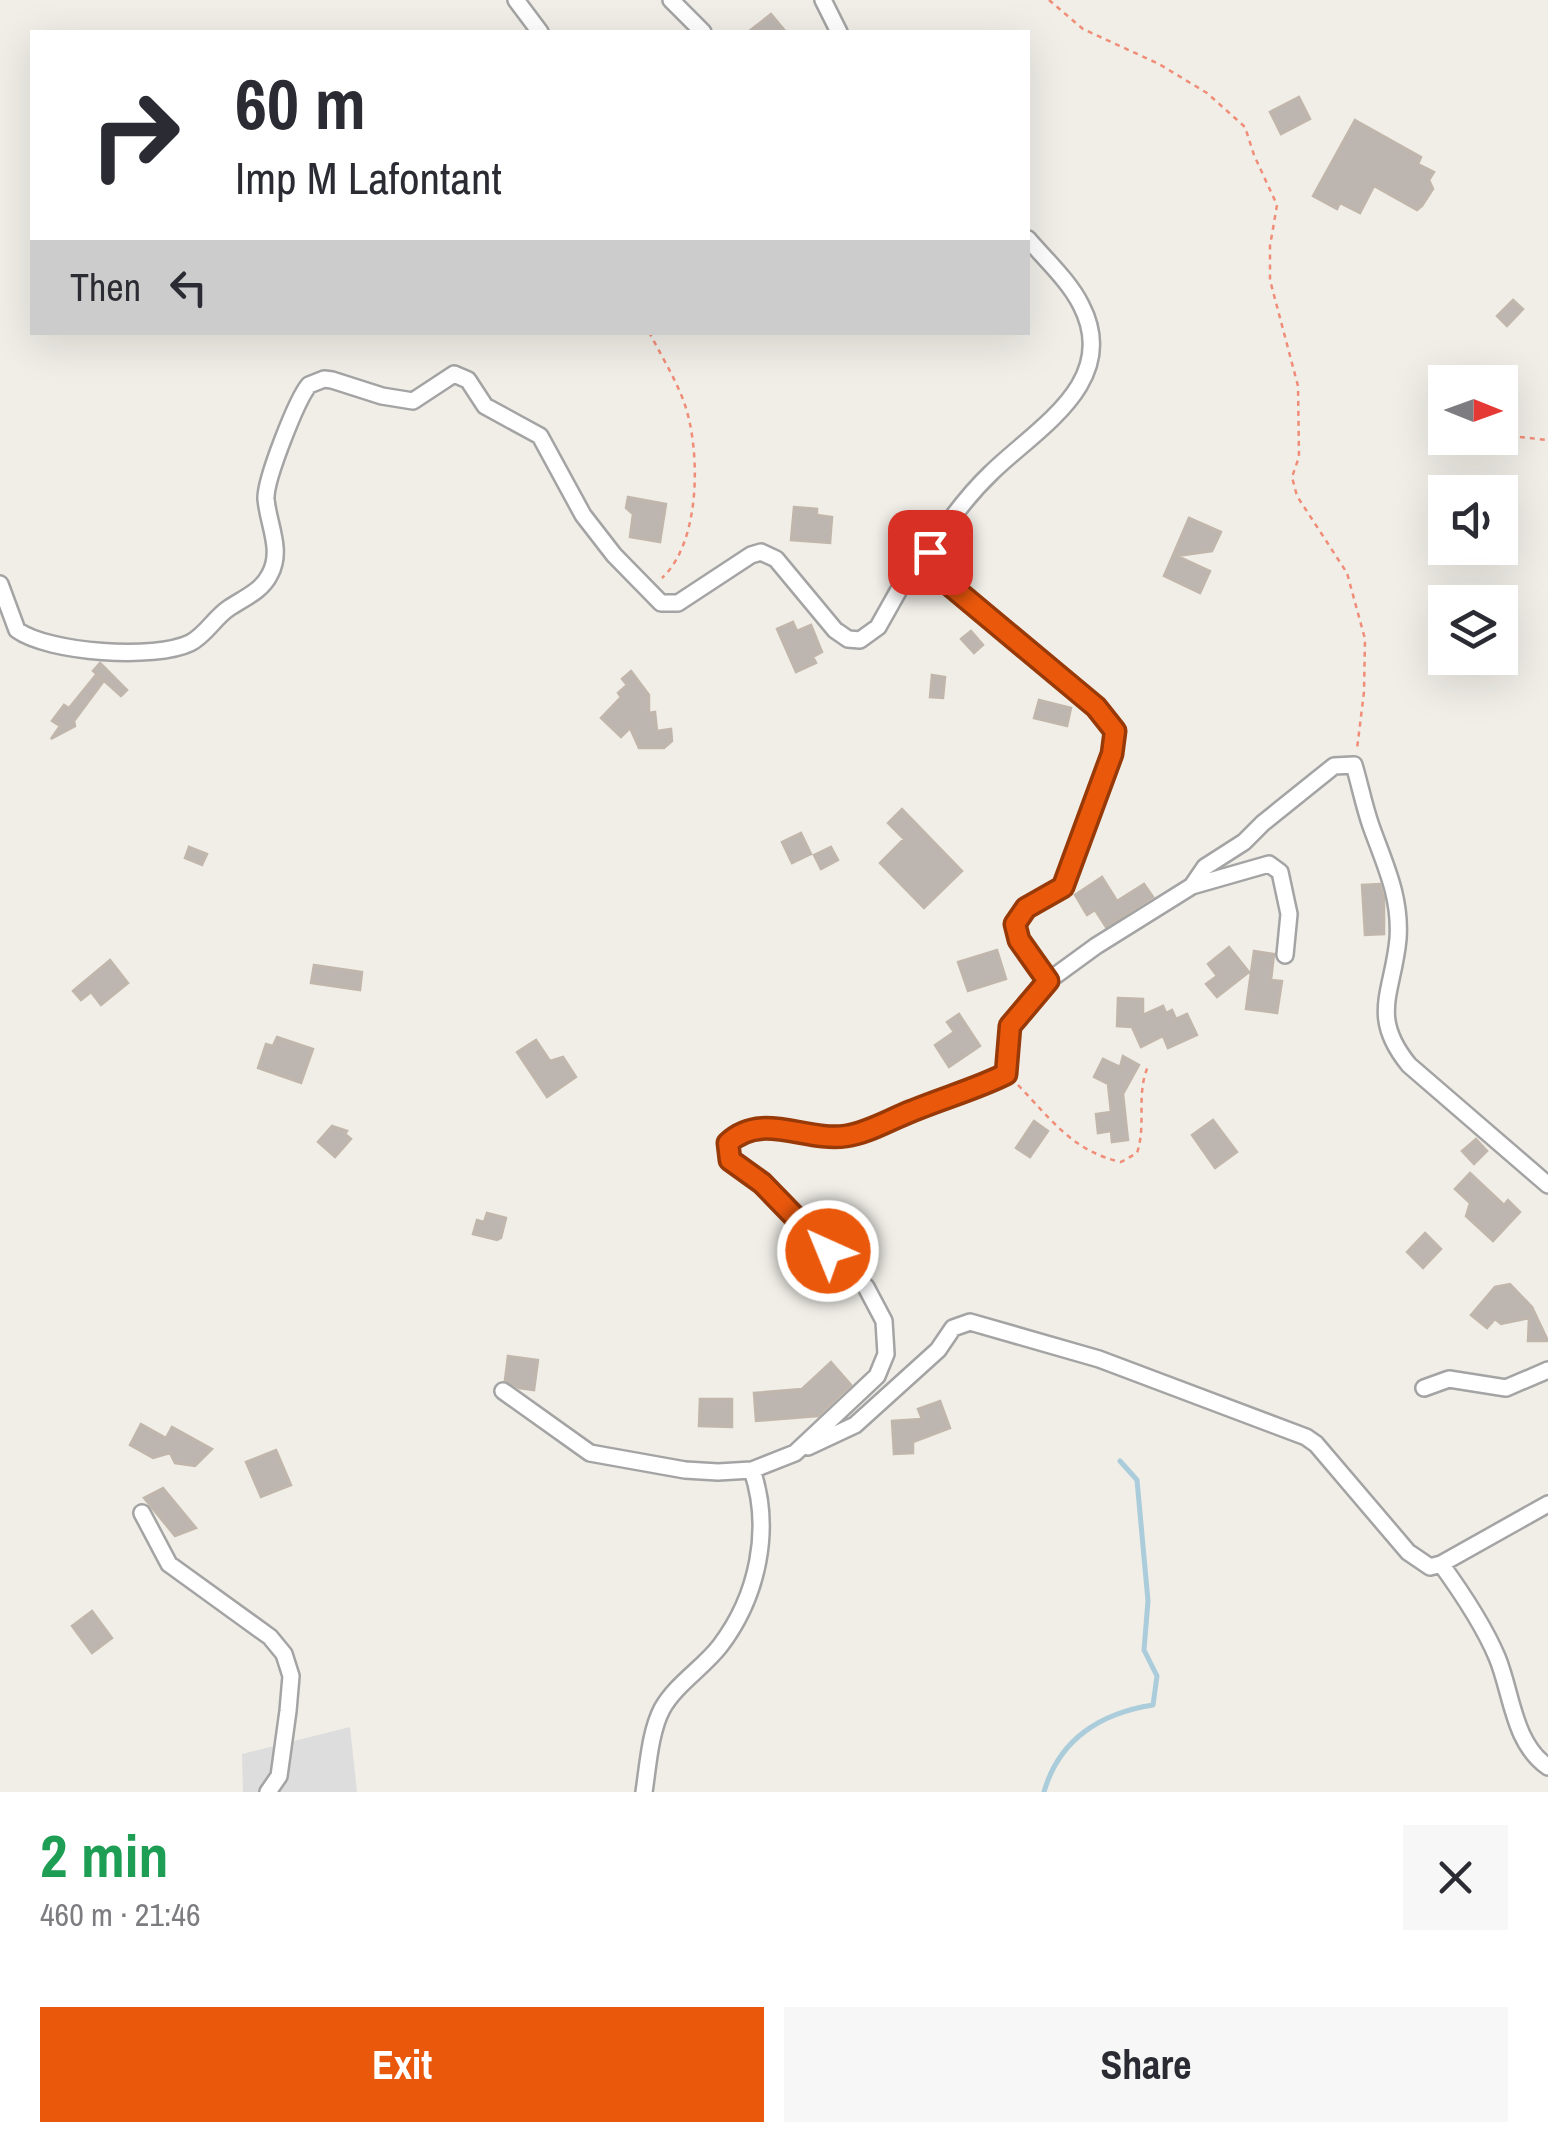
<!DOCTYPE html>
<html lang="en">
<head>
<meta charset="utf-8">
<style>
  body { margin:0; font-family:"Archivo Narrow",sans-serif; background:#f7f7f7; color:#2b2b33; height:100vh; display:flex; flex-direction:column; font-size:38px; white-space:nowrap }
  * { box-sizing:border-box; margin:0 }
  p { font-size:32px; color:#7c7c81 }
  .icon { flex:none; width:55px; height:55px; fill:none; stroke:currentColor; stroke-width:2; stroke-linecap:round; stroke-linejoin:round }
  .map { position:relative; height:1792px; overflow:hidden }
  .details { display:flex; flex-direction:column; background:#fff; flex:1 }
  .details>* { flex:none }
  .hud { position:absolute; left:30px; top:30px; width:1000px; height:305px; border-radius:0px; box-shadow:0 10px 40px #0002; background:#fff; color:#2b2b33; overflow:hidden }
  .needle { width:65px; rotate:91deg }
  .tools { position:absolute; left:1428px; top:365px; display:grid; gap:20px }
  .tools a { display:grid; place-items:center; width:90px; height:90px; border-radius:0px; background:#fff; box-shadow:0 10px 40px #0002; font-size:50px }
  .pin { position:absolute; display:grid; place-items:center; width:85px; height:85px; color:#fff; margin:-42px; border-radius:20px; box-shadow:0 5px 15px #0006 }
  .me { position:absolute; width:110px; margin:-55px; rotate:316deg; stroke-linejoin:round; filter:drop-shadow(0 0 8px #0008) }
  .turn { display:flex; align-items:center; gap:35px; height:210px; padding:0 40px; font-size:45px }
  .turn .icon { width:130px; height:130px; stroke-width:2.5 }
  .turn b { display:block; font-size:70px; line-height:85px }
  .then { display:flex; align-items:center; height:95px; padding:0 40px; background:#0003; gap:20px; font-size:38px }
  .round { display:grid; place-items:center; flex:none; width:105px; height:105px; border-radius:0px; background:#f7f7f7 }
  .summary { display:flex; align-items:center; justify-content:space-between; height:170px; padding:0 40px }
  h1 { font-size:60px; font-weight:700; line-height:75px; color:#1e9e55 }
  .primary-button { display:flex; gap:20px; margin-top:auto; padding:20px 40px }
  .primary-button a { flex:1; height:115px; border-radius:0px; background:#ea580c; color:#fff; font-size:40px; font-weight:700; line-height:115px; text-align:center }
  .primary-button a+a { background:#f7f7f7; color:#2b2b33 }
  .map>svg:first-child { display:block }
</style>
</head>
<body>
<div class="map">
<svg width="1548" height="1792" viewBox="0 0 1548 1792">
  <rect width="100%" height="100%" fill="#f0eee7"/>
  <path fill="#dedddd" d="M350,1727l7,65h-114l-1,-38z"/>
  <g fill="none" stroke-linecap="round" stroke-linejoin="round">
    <path stroke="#abccda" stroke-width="5" d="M1044,1792c15,-53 57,-79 109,-87l4,-29 -13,-26 4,-49 -11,-121 -17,-19"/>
  </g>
  <path fill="#bdb6b0" stroke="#c1b6ab" stroke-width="2.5" d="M771,14l15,18h-38z
    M1299,97l11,22 -29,15 -11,-22z
    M1355,120l66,37 -3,7 16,8 -5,8 4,9 -11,17 -5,4 -43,-24 -14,27 -20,-10 -3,6 -24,-13z
    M1513,300l10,9 -16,17 -10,-10z
    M628,497l38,7 -6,38 -30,-5 3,-23 -7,-6z
    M794,507l23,2v6l15,2 -2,26 -39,-3z
    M1189,518l32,14 -9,19 -35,5 33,15 -10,22 -36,-17z
    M793,622l4,9 14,-6 11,27 -9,5 3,6 -20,9 -19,-43z
    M971,631l12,14 -9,8 -13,-14z
    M100,663l27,27 -6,6 -28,-25z
    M631,671l18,24v18l6,-1 2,19 14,-2 1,12 -8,7h-25l-9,-20 -9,9 -20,-19 20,-21 -3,-4 9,-8 -5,-6z
    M932,675l13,2 -2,21 -13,-1z
    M95,676l8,6 -29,39 1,5 -24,13 9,-13 -8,-5 12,-16 5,3z
    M1039,700l32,8 -4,18 -33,-8z
    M902,809l60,62 -38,37 -44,-45 24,-24 -16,-16z
    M801,833l10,21 -19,9 -10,-21z
    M189,847l18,7 -5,11 -17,-7z
    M831,847l7,13 -17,9 -7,-14z
    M1102,877l15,24 27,-17 9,13 -47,30 -11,-17 -8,5 -12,-20z
    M1380,884l4,15v35l-19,1 -3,-50z
    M1229,947l20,25 -32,25 -11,-13 11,-8 -9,-12z
    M997,950l9,29 -38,12 -10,-29z
    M1254,951l20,3 -3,26 11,1 -5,32 -31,-4z
    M110,960l18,23 -27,22 -10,-13 -10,8 -8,-9z
    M314,965l48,7 -2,18 -49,-7z
    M1118,998l25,1v16l20,-9 3,7 6,-3 4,9 11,-5 10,21 -29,13 -5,-12 -22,11 -9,-20 -15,-1z
    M959,1014l21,32 -31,21 -14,-22 19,-13 -7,-10z
    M277,1037l36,12 -12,34 -43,-15 8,-24 7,2z
    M536,1040l14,21 13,-4 13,20 -29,20 -30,-45z
    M1123,1056l16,9 -16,29 5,46 -16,2 -1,-11 -13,2 -2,-19 15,-2 -3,-28 -14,-7 9,-18 17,8z
    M1213,1120l24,32 -22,16 -23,-33z
    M1034,1121l14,10 -18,26 -14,-9z
    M332,1126l15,5 -2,3 6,5 -16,18 -17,-15z
    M1476,1139l11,12 -13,13 -12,-13z
    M1470,1173l34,32 4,-5 12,12 -27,29 -27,-25 4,-13 -15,-14z
    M487,1213l19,5 -5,20 -4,2 -24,-6 4,-14 7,2z
    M1425,1233l16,16 -18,19 -16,-16z
    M1510,1284l22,23 16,34h-20l1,-23 -28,6 -6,-5 -8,9 -16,-13 24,-28z
    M508,1356l30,4 -4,30 -15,-2 -14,-8z
    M831,1362l20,23 -33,31 -62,5 -2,-28 48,-4z
    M700,1399h32v28l-33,-1z
    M940,1401l10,27 -37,14v11l-19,1 -2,-33 30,-2 -4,-10z
    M141,1424l25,14 6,-11 40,22 -17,17 -20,-3 -5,-10 -17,5 -23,-13z
    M276,1450l15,35 -30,12 -15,-35z
    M163,1488l33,40 -21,8 -31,-38z
    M92,1611l20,27 -20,15 -20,-27z"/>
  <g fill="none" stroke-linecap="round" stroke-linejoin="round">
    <defs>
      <path id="minor" d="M516,0l24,32
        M671,0l32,32
        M823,0l16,32
        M1028,239c17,20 41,42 53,66 40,77 -44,123 -90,168 -25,24 -44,50 -62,79l10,23 158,132 18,24 -3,24 -49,132 -37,21 -11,16 4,16 29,41
        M0,584l17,46c32,23 138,30 173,13 16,-8 24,-25 39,-35 15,-10 33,-17 41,-34 13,-24 -2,-50 -4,-75 -1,-19 31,-100 43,-114l15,-6 8,1 50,16 31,5 41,-27 14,6 17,26 55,30 43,79 31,40 47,48h17l73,-48 10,-3 15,7 59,71 13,9 12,1 18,-13 27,-48 24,-27
        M1192,886l77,-22 11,8 9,42 -4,41
        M1424,1388l25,-9 57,9 42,-18
        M503,1391l87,62 95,17 33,2 34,-2
        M808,1447l47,-22 83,-75 15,-22 17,-6 129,37 207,78 10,7 92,108 22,15 11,-3 107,-60
        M142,1513l27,51 101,73 14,17 7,22 -3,35 -9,65 -11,16
        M1441,1564c21,29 42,60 56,93 15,36 16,86 51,110
        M644,1792c4,-26 6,-60 18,-83 14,-25 41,-41 58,-63 38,-50 52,-117 32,-176l43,-17 82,-77 9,-22 -2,-33 -18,-34 -104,-104 -33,-23 -1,-17c34,-33 77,-1 119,-7 21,-3 45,-17 65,-25 31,-13 64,-22 94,-38l4,-47 38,-45 48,-35 96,-60 13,-19 39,-25 19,-19 71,-57 20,-1c6,20 10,41 17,61 14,39 30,71 27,113 -5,54 -29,77 11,126l139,120"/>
    </defs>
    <use href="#minor" stroke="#a4a4a4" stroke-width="20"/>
    <path stroke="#f08d78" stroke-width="2.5" stroke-dasharray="5 5" stroke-linecap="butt" d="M1049,0l34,29 76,35 48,29 38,34 9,28 23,50 -7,41v34l28,106 1,71 -7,20 5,19 50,77 18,66 -1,53 -7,57
      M649,332c12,23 26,46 35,70 17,48 17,140 -22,176
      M1500,435l48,5
      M1018,1085c33,34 54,66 103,77l16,-9c10,-30 -2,-59 12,-89"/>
    <use href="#minor" stroke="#fff" stroke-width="15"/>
  </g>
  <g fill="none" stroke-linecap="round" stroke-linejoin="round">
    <defs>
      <path id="route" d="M828,1251l-66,-68 -32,-23 -2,-17c34,-32 77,-1 118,-7 22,-3 45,-17 66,-25 31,-13 64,-22 94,-37l4,-48 38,-45 -29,-41 -4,-16 11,-16 37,-21 49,-133 3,-23 -19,-24 -157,-131 -9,-24"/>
    </defs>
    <use href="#route" stroke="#983908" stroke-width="25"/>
    <use href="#route" stroke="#ea580c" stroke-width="18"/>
  </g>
</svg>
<div class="tools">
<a><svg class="needle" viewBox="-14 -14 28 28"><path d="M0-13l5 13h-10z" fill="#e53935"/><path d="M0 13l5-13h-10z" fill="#7c7c81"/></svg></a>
<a><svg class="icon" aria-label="sound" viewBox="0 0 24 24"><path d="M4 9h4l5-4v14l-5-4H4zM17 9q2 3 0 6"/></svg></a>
<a><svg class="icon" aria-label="layers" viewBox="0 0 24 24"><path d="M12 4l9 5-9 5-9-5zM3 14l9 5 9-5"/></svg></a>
</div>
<div class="pin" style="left:930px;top:552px;background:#d93025"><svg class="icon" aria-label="arrive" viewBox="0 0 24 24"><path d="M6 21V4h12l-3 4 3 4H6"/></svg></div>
<svg class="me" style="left:828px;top:1251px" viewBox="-20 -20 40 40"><circle r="17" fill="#ea580c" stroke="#fff" stroke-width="3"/><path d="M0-11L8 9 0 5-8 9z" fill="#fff"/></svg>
<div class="hud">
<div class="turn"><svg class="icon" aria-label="right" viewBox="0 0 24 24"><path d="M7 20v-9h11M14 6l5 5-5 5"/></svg><div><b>60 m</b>Imp M Lafontant</div></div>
<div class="then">Then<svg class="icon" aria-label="left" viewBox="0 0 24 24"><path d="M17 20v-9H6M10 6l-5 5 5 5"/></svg></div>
</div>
</div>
<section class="details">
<div class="summary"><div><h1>2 min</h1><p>460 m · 21:46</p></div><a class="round"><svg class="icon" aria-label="close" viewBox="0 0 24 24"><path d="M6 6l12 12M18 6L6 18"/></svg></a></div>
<div class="primary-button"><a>Exit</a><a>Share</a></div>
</section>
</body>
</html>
